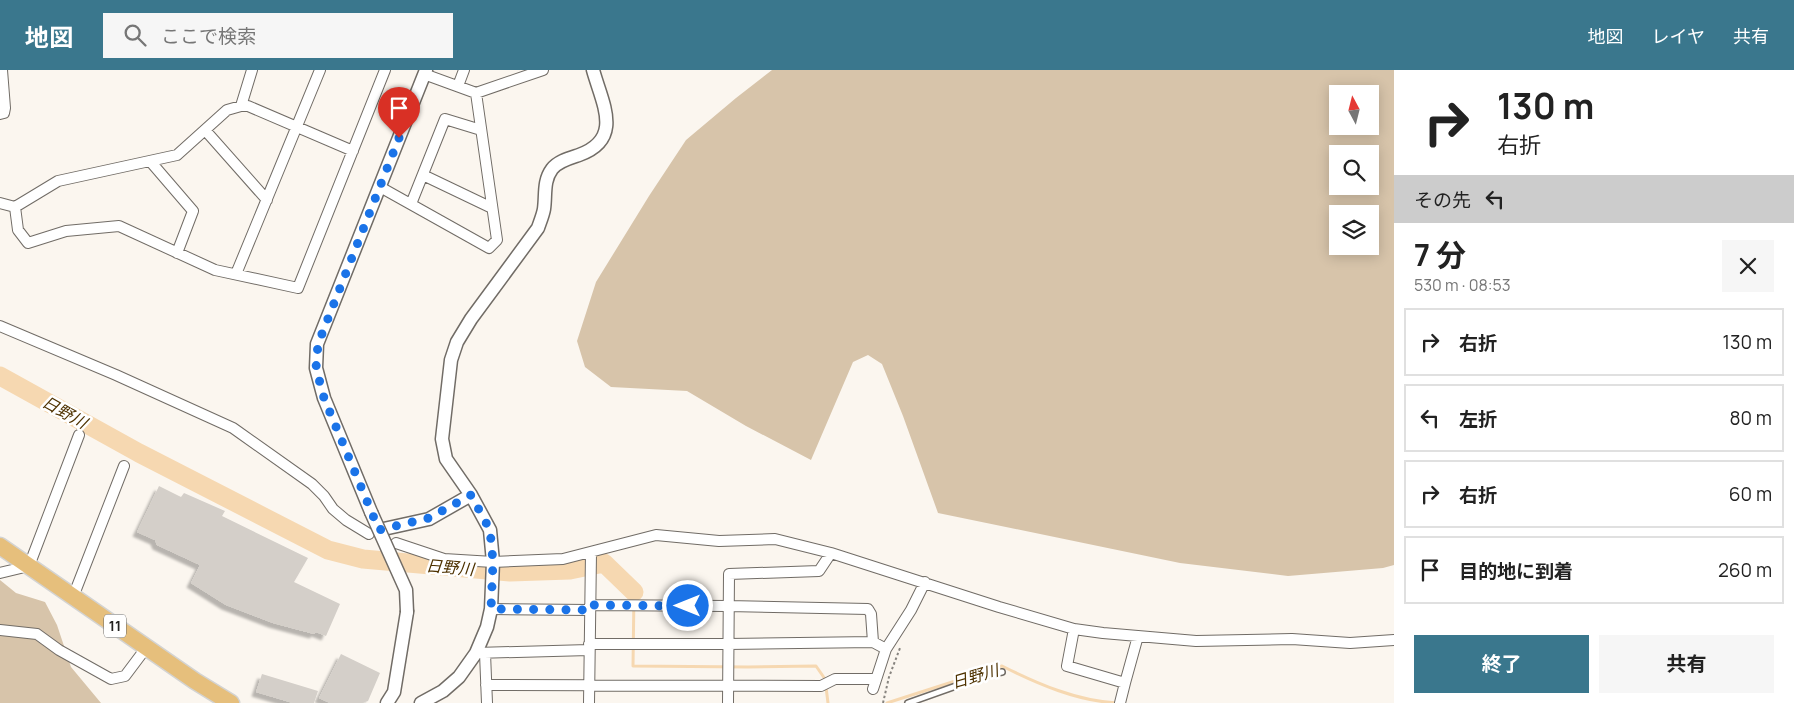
<!DOCTYPE html>
<html lang="ja">
<head>
<meta charset="utf-8">
<style>
  body { margin:0; font-family:Manrope,"Noto Sans JP",sans-serif; background:#f6f6f6; color:#222; height:100vh; display:flex; flex-direction:column; font-size:19px; white-space:nowrap }
  * { box-sizing:border-box; margin:0 }
  p { font-size:16px; color:#767676 }
  .icon { flex:none; width:28px; height:28px; fill:none; stroke:currentColor; stroke-width:2; stroke-linecap:round; stroke-linejoin:round }
  .map { position:relative; flex:1; overflow:hidden }
  .panel { display:flex; flex-direction:column; background:#fff; width:400px }
  .panel>* { flex:none }
  .banner { background:#fff; color:#222; overflow:hidden }
  .needle { width:32px; rotate:353deg }
  .fabs { position:absolute; left:1329px; top:15px; display:grid; gap:10px }
  .fabs a { display:grid; place-items:center; width:50px; height:50px; border-radius:0px; background:#fff; box-shadow:0 2px 12px #0003; font-size:25px }
  .pin { position:absolute; display:grid; place-items:center; width:42px; height:42px; color:#fff; margin:-51px -21px; border-radius:50% 50% 50% 0; rotate:-45deg; box-shadow:0 0 5px #0007 }
  .pin .icon { rotate:45deg }
  .me { position:absolute; width:55px; margin:-28px; rotate:270deg; stroke-linejoin:round; filter:drop-shadow(0 0 4px #0008) }
  .turn { display:flex; align-items:center; gap:18px; height:105px; padding:0 20px; font-size:22px }
  .turn .icon { width:65px; height:65px; stroke-width:2.5 }
  .turn b { display:block; font-size:35px; line-height:42px }
  .then { display:flex; align-items:center; height:48px; padding:0 20px; background:#0003; gap:10px; font-size:19px }
  .round { display:grid; place-items:center; flex:none; width:52px; height:52px; border-radius:0px; background:#f6f6f6 }
  .head { display:flex; align-items:center; justify-content:space-between; height:85px; padding:0 20px }
  h1 { font-size:30px; font-weight:700; line-height:38px }
  .action { display:flex; gap:10px; margin-top:auto; padding:10px 20px }
  .action a { flex:1; height:58px; border-radius:0px; background:#3a778d; color:#fff; font-size:20px; font-weight:700; line-height:58px; text-align:center }
  .action a+a { background:#f6f6f6; color:#222 }
  ul { padding:0; list-style:none }
  li { display:flex; align-items:center; gap:15px; height:68px; margin:0 10px 8px; padding:0 10px; border:2px solid #e0e0e0; border-radius:0px }
  li div { flex:1 }
  li b { display:block; font-size:19px }
  li em { font-style:normal }
  header { display:flex; align-items:center; gap:30px; box-sizing:border-box; height:70px; padding:0 25px; background:#3a778d; color:#fff }
  header strong { font-size:24px }
  nav { display:flex; gap:28px; margin-inline-start:auto; font-size:18px }
  .search { width:350px; height:45px; background:#f6f6f6; display:flex; align-items:center; gap:12px; box-sizing:border-box; padding:0 18px; border-radius:0px; color:#767676; font-size:19px }
  main { display:flex; flex:1; min-height:0 }
  .map>svg:first-child { display:block }
</style>
</head>
<body>
<header>
<strong>地図</strong>
<div class="search"><svg class="icon" aria-label="search" viewBox="0 0 24 24"><circle cx="10" cy="10" r="6"/><path d="M15 15l6 6"/></svg>ここで検索</div>
<nav><a>地図</a><a>レイヤ</a><a>共有</a></nav>
</header>
<main>
<div class="map">
<svg width="1394" height="633" viewBox="0 0 1394 633">
  <defs>
    <filter id="shadow"><feDropShadow dx="-4.5" dy="4.5" stdDeviation="1" flood-color="#0004"/></filter>
  </defs>
  <rect width="100%" height="100%" fill="#fbf6ef"/>
  <path fill="#d7c4aa" fill-rule="evenodd" d="M772,0h622v495l-11,3 -95,8 -108,-13 -242,-50 -35,-97 -21,-52 -14,-9 -15,7 -42,98 -65,-34 -59,-35 -76,-4 -26,-20 -8,-26 19,-59 53,-86 37,-56 50,-42zM1338,24h32v32h-32zM1338,84h32v32h-32zM1338,144h32v32h-32z
    M0,510l16,13 29,9 12,23 14,42 30,36h-101z"/>
  <g fill="none" stroke-linecap="round" stroke-linejoin="round">
    <path stroke="#f6d8b1" stroke-width="3" d="M634,522l-1,74 115,1 68,-1 9,13 3,24
      M887,633l115,-37c36,18 75,35 115,37"/>
    <path stroke="#f6d8b1" stroke-width="19" d="M0,306l139,77 189,97 35,9 147,13 60,-2 34,-7 30,29"/>
  </g>
  <path fill="#d4cfc9" filter="url(#shadow)" d="M159,416l22,11 3,-4 41,18 -3,5 86,42 -14,24 46,22 -14,32 -10,-4 -2,2 -41,-11 -47,-18 -35,-22 9,-18 -43,-20 -2,-5 -18,-8z
    M341,584l39,19 -12,28 -6,2h-32l-11,-5z
    M262,604l56,17 -4,12h-21l-37,-11z"/>
  <g fill="none" stroke-linecap="round" stroke-linejoin="round">
    <defs>
      <path id="service" d="M908,633l79,-28 15,-3"/>
      <path id="minor" d="M424,4l52,19 67,-23
        M458,16l6,-16
        M241,36l11,-36
        M0,44l4,-1 1,-5 -3,-38
        M205,60l62,70
        M353,81l-105,-45h-7l-14,4 -50,45 -119,26 -43,26 3,23 10,13 38,-12 53,-5 96,44 83,18 87,-218
        M150,91l43,50 -16,42
        M423,105l69,33
        M380,117l109,61 8,-8 -21,-147
        M0,133l15,4
        M411,134l34,-85 36,11
        M236,204l84,-204
        M0,256l116,49 117,53 79,56 12,12 9,13 13,11 23,14
        M396,473l48,16 49,3 70,-3 93,-24 63,6 56,-2 56,14 168,54 75,22 29,4 93,8 96,-2 58,4 44,-3
        M0,503l29,-7 50,-131
        M73,527l51,-131
        M590,535l138,1 140,3 3,5 2,28
        M491,539l98,1
        M1074,559l-7,37 58,17 -5,20
        M0,560l37,4 22,16 52,29 14,-3 21,-28
        M589,574h139l145,-2 13,7
        M476,583l113,-3
        M485,583l2,50
        M1125,613l13,-47
        M486,615l335,1 14,-7h40
        M873,619l13,-40 25,-39 14,-28
        M589,633l2,-150
        M728,633l1,-129 90,-3 12,-18"/>
      <path id="tertiary" d="M371,442l-47,-114 -8,-30 1,-24 109,-274
        M379,460l50,-11 42,-24
        M387,633l7,-11 13,-80
        M421,633l22,-12 16,-14 17,-24 11,-26 4,-18 2,-47 -3,-32 -19,-35 -25,-36 -4,-20 9,-79 6,-18 14,-23 67,-91c2,-6 5,-13 6,-19 2,-14 -1,-28 8,-40 6,-8 18,-11 27,-14 45,-16 23,-52 14,-85"/>
      <path id="primary" d="M0,476l195,135 36,22"/>
    </defs>
    <use href="#service" stroke="#716c66" stroke-width="8"/>
    <use href="#minor" stroke="#716c66" stroke-width="12"/>
    <use href="#tertiary" stroke="#716c66" stroke-width="15"/>
    <use href="#primary" stroke="#d3d3d2" stroke-width="19"/>
    <path stroke="#87847f" stroke-width="2" stroke-dasharray="2.5 2.5" stroke-linecap="butt" d="M883,633l6,-26 11,-29"/>
    <use href="#service" stroke="#fff" stroke-width="5"/>
    <use href="#minor" stroke="#fff" stroke-width="10"/>
    <use href="#tertiary" stroke="#fff" stroke-width="12"/>
    <use href="#primary" stroke="#e6bf7c" stroke-width="16"/>
    <defs>
      <path id="tertiary-bridge" d="M371,442l35,78 1,22"/>
    </defs>
    <use href="#tertiary-bridge" stroke="#716c66" stroke-width="15" stroke-linecap="butt"/>
    <use href="#tertiary-bridge" stroke="#fff" stroke-width="12"/>
  </g>
  <g fill="none" stroke-linecap="round" stroke-linejoin="round">
    <path stroke="#1a73e8" stroke-width="9" stroke-dasharray="0 16.2" d="M399,68l-81,206 -2,24 8,30 55,132 50,-12 42,-23 19,35 3,32 -2,47 98,1 1,-5 98,1"/>
  </g>
  <g text-anchor="middle" stroke-width="5" stroke-linejoin="round" paint-order="stroke">
    <rect fill="#fff" stroke="#656462" stroke-width="1" x="104" y="544.5" width="22" height="23" rx="4"/>
    <g font-size="14" font-weight="bold" fill="#23211f">
      <text x="115" y="561">11</text>
    </g>
    <g font-size="16" font-style="italic" fill="#4e3200" stroke="#fff">
      <text transform="translate(65 342) rotate(29)" y="6">日野川</text>
      <text transform="translate(450 497) rotate(5)" y="6">日野川</text>
      <text transform="translate(975 606) rotate(-16)" y="6">日野川</text>
    </g>
  </g>
</svg>
<div class="fabs">
<a><svg class="needle" viewBox="-14 -14 28 28"><path d="M0-13l5 13h-10z" fill="#e53935"/><path d="M0 13l5-13h-10z" fill="#767676"/></svg></a>
<a><svg class="icon" aria-label="search" viewBox="0 0 24 24"><circle cx="10" cy="10" r="6"/><path d="M15 15l6 6"/></svg></a>
<a><svg class="icon" aria-label="layers" viewBox="0 0 24 24"><path d="M12 4l9 5-9 5-9-5zM3 14l9 5 9-5"/></svg></a>
</div>
<div class="pin" style="left:399px;top:68px;background:#d93025"><svg class="icon" aria-label="arrive" viewBox="0 0 24 24"><path d="M6 21V4h12l-3 4 3 4H6"/></svg></div>
<svg class="me" style="left:688px;top:536px" viewBox="-20 -20 40 40"><circle r="17" fill="#1a73e8" stroke="#fff" stroke-width="3"/><path d="M0-11L8 9 0 5-8 9z" fill="#fff"/></svg>
</div>
<section class="panel">
<div class="banner">
<div class="turn"><svg class="icon" aria-label="right" viewBox="0 0 24 24"><path d="M7 20v-9h11M14 6l5 5-5 5"/></svg><div><b>130 m</b>右折</div></div>
<div class="then">その先<svg class="icon" aria-label="left" viewBox="0 0 24 24"><path d="M17 20v-9H6M10 6l-5 5 5 5"/></svg></div>
</div>
<div class="head"><div><h1>7 分</h1><p>530 m · 08:53</p></div><a class="round"><svg class="icon" aria-label="close" viewBox="0 0 24 24"><path d="M6 6l12 12M18 6L6 18"/></svg></a></div>
<ul>
<li><svg class="icon" aria-label="right" viewBox="0 0 24 24"><path d="M7 20v-9h11M14 6l5 5-5 5"/></svg><div><b>右折</b></div><em>130 m</em></li>
<li><svg class="icon" aria-label="left" viewBox="0 0 24 24"><path d="M17 20v-9H6M10 6l-5 5 5 5"/></svg><div><b>左折</b></div><em>80 m</em></li>
<li><svg class="icon" aria-label="right" viewBox="0 0 24 24"><path d="M7 20v-9h11M14 6l5 5-5 5"/></svg><div><b>右折</b></div><em>60 m</em></li>
<li><svg class="icon" aria-label="arrive" viewBox="0 0 24 24"><path d="M6 21V4h12l-3 4 3 4H6"/></svg><div><b>目的地に到着</b></div><em>260 m</em></li>
</ul>
<div class="action"><a>終了</a><a>共有</a></div>
</section>
</main>
</body>
</html>
